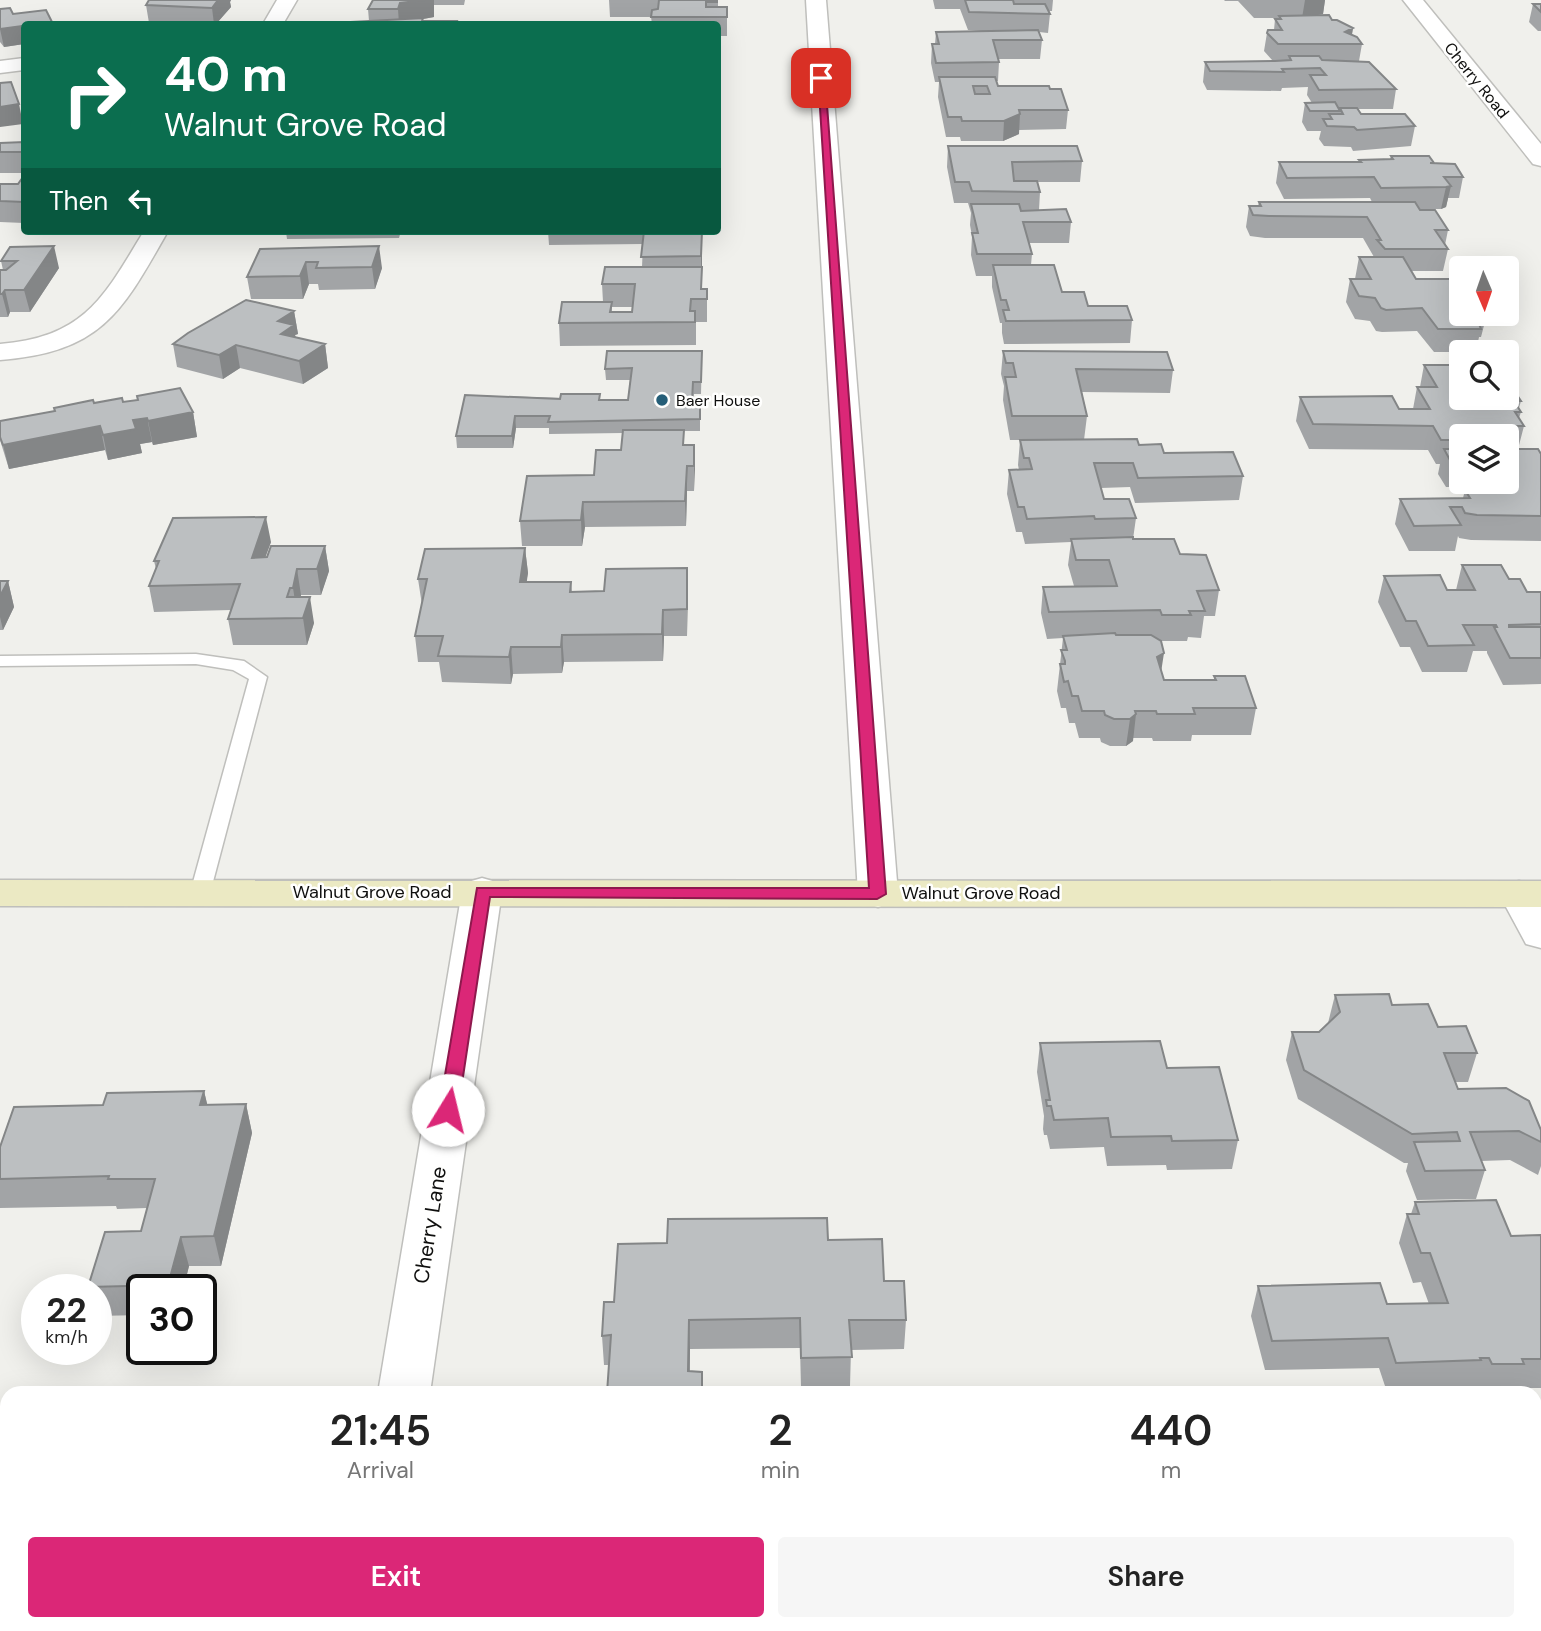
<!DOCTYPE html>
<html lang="en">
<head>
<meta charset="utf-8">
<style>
  body { margin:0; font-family:"DM Sans",sans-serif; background:#f6f6f6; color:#222; height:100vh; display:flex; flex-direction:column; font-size:26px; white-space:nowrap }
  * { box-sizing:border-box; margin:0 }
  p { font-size:23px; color:#767676 }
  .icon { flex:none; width:38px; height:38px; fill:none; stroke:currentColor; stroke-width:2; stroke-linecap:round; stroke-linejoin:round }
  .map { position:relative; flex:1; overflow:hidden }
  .drawer { position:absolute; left:0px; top:1386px; width:1542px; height:245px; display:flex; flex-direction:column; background:#fff; border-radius:21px 21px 0 0; box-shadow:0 7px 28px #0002 }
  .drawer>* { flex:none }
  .banner { position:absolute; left:21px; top:21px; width:700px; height:214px; border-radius:7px; box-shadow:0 7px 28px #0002; background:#0b6e4f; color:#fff; overflow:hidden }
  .needle { width:46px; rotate:178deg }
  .controls { position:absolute; left:1449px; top:256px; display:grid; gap:14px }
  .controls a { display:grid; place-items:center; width:70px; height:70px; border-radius:7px; background:#fff; box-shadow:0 7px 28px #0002; font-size:35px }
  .speed { position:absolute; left:21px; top:1274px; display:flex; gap:14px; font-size:35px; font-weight:700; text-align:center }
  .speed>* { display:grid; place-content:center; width:91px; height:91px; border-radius:50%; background:#fff; box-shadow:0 7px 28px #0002; line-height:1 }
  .speed small { font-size:18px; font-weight:400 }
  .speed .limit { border:4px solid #111; border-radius:10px; background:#fff; color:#111 }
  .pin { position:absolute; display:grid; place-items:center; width:60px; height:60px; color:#fff; margin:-30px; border-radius:14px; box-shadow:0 4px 10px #0006 }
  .me { position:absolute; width:77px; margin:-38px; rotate:9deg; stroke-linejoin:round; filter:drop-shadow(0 0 5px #0008) }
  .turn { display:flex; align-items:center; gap:24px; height:147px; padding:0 28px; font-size:32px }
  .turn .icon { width:91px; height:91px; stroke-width:2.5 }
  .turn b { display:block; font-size:49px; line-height:60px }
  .then { display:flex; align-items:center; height:66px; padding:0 28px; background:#0003; gap:14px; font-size:26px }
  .eta { display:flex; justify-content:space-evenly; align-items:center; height:119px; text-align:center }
  .eta b { font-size:42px; font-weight:600; line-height:49px }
  .primary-button { display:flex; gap:14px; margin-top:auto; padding:14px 28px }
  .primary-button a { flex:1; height:80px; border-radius:7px; background:#db2777; color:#fff; font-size:28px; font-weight:600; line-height:80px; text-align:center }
  .primary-button a+a { background:#f6f6f6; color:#222 }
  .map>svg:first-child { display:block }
</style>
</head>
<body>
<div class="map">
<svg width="1541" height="1631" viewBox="0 0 1541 1631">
  <rect width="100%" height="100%" fill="#f0f0ec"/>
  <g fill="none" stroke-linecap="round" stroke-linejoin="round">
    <defs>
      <path id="service" d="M196,654l48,7 23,16 -57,216 -3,5h-14l-3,-5 59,-214 -16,-9 -37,-6 -196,2v-10z"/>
      <path id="minor" d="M277,0h20l-14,24h-20z
        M806,0h20l72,894 -6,9 -14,4 -14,-4 -6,-9z
        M1403,0h20l118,144v22l-8,-2z
        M24,58v12l-24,3v-12z
        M144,231h24c-46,81 -66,121 -168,129v-16c85,-7 104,-47 144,-113z
        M482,878l14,4 6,9 -72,502h-52l84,-502 6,-9z
        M1519,881l14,4 8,12v51l-15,-4 -27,-50 6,-9z
        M338,1624h58l-1,7h-58z"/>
      <path id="secondary" d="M0,880l1541,1v26l-1541,-1z"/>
    </defs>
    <use href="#service" stroke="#bfbfbc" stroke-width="3"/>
    <use href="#minor" stroke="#bfbfbc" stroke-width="3"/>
    <use href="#secondary" stroke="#bfbfbc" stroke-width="3"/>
    <use href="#service" fill="#fff" fill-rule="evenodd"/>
    <use href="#minor" fill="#fff" fill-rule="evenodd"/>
    <use href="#secondary" fill="#ebe9c3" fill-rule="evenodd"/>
  </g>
  <path fill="#a2a4a6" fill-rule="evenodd" d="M149,0h82l-1,2 1,5 -15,17 -67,-1 -3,-18z
    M373,0h92l-1,5h-30v12l-11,2v2h-54l-1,-12z
    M609,0h109v7h9v29h-9v-12h-66l-1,-7h-41z
    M933,0h120l-1,11h-4l2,3 -2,19 -9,-1 3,8 -2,19h-42l1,3 -1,19h-2l2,5 52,3 18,21 -2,19 -47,1v4l-16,7h-42l-1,-4h-14l-8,-40 1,-15h-4l-4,-19 1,-19h3l1,-12 46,-1 -14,-1 -8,-21h-25z
    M1224,0h101l-2,14 -7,1 37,13 -1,7 10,9 -3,17 37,28 -3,20h-35l3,5 54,12 -4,20 -58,5 -2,-4 -27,-1 -5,-7 2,-8h-14l-5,-9 3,-19h7l-5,-8 1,-8 -26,1 -1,3 -74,-1 -4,-8 2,-20 68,-1 -9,-10 3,-18 7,-3 1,-11h4v-1h-25l-16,-17h-13z
    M1533,4h8v27h-3l-9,-9z
    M0,9l13,5 39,8 1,2h-29v20l-20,3 -4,-5z
    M24,142v31h-24v-30z
    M948,146l134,15 -2,21h-43l3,10 -1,18 32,12 -2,21h-40l3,11 -1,11 31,27 26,14 44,14 -2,23 -126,1 -2,-11v-10h-2l-8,-36v-11h-16l-5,-21 1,-19 -2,-11 1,-12 -3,-10h-14l-7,-36z
    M1391,156l43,7 29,14 -4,21h-11l-2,9 -5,2h-22l29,21 -3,15 3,4 -5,22h-32l5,8 45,34 26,1 -6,23h-2l-3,15h-42l-17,-21 -35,1 -6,-1 -6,-10 -15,-2 -9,-17 4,-23h5l4,-22h15l-11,-19h-98l-15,-2 -4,-9 3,-21h9l1,-4h113l-2,-4 -86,1 -8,-16 3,-21h80v-2l31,-1z
    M24,177v46l-24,-1v-38h18z
    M281,231h120l-2,7 -112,1 -1,-7h-5z
    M548,231h154v58h5v33h-11v23l-136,1 -1,-23 44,-21 -1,-18 40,-17 1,-23 -94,1zM612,307h21l-1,5h-20z
    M10,247l49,21 -29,44h-20l-2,5h-8v-47h3l-2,-9z
    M260,249l122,19 -7,21 -56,1 -1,-6h-9l-6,15h-52l-4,-22z
    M294,311l4,23 -3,1 1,2 29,7 3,24 -25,16 -63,-16 -17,11 -46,-12 -4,-23z
    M702,351l-1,43h-7l-1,7 7,12v18h-16v14h10v46h-7l-1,35 -101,1 -3,19h-60l-2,-25 74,-46 27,-25 2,-17 -74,1v-6h-33l-3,20h-56l-1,-12 9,-41 163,5 2,-20h-24l-1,-11z
    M1003,351l170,19 -3,23 -88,-1 5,24 -3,24 55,5 104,31 -4,24 -104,3 -5,-16 -29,1 3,11 32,19 -3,21 47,15 39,36 -4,26h-11l-3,22 -13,-1 -1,4h-26v31l3,8h50v-4l42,32 -5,27h-59l-1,6h-38l-1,-3h-19v3l-7,5h-16l-9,-4 -1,-4h-21l-4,-15h-6l-3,-15h-5l-4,-17 6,-53 -16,1 -6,-26 2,-26 63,-2 -32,1 -6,-21 3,-23 -46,2 -3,-12h-6l-9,-38 2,-24h10l-1,-5 2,-25h35h-45l-7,-40 1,-14 -3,-12z
    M1424,365l97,36 -2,7 2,4 -2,6 5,8 -6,23 23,5v87l-70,-1 -12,-2 -1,-2 -3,15h-46l-14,-27 5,-25 63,-1 2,-8h24l-2,-3h-41l-8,-13 2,-10h-4l-8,-14 -119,-1 -13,-28 4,-24 99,12h14l4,-22h3zM1461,436h46v45h-46z
    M137,396l56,16 4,25 -44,8 -1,-3 -12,2 2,9 -34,7 -3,-10 -96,19 -9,-29v-19l55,-9 82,-12z
    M271,542l-6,15 60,-11 4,25 -8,24h-20v2l13,26 -7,22h-74l-5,-26 3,-9 -77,2 -5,-26 7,-17 -2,-8z
    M525,548l3,25 -2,9h45l1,9h32l83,-23v68h-23l-1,25 -99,1 -2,11 -49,1 -2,10 -69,-2 -3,-20h-21l-3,-26 7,-31 -4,-26z
    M1462,565l47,14 18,13h14v92l-38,1 -16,-32v-2h-14l-6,21h-45l-12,-25h-10l-22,-45 6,-26 63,14h9z
    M0,581h8l6,26 -11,23h-3z
    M1335,995l57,10 46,22 39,26 -9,29h-13l3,7 83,41v36l-3,9 -28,-15 -29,1 4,9 -9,29 -59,1 -11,-29 2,-8h-4l-106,-64 -12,-39 6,-28h27l9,-9z
    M1040,1043l127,25 71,72 -6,29 -65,1 -1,-5 -59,1 -3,-19 -54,2 -3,-14h-3l-1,-6 1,-13 -7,-44z
    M204,1091l3,13h39l6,29 -31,133h-32l-6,24h-41v25l-45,1 -1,-4v-22h-7l-1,-3 53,-56 6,-23 -30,1 -1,-3 -116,2v-61l103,-42z
    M1415,1202l96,34 30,-1v153h-25l-2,5h-32l-3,-6h-7l-1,3 -84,2 -8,-24 -114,2 -14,-54 7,-30 129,18h42l-8,-22 -8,1 -14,-40 8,-29h4z
    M828,1240l56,41 22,39 -2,29 -53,1 -1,36 -49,1 -1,-39 -110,1v22l13,22 -94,-28h-5l-2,-29 12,-34z
    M1414,1624h121l6,7h-125z"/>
  <path fill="#848687" d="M218,0h13l-1,2 1,5 -15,17h-2l-2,-16z
    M425,0h9v17l-11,2 1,5 -2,-3 -23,3 -1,-15 2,-6z
    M1305,0h20l-2,14 -21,4z
    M52,22l1,2h-24z
    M24,25v19l-20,3 -4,-18z
    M1353,28l-3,16 -5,-12z
    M19,104l4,20 -23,3v-20z
    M1020,114l-1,20 -16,7 1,-20z
    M1451,186l-5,21 -5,2 5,-22z
    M702,231v58l-1,10v-43z
    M54,246l5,22 -29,44 -6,-22z
    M379,246l3,22 -7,21 -3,-22z
    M306,262l3,22 -6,15 -3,-23z
    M5,290l5,22 -2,5 -6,-23z
    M294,311l4,23 -3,1 2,13 -13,9 -6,-36z
    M325,344l3,24 -25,16 -4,-23z
    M236,345l4,23 -17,11 -4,-24z
    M193,412l4,25 -44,8 -5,-24z
    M515,416l1,12 -3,20 -1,-12z
    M147,418l5,24 -12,2 2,9 -34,7 -5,-25 30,-15z
    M100,426l5,24 -96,19 -6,-24z
    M694,445l1,24 -1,22z
    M687,466v25l-1,35 -1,-25z
    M583,502l2,25 -3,19 -1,-26z
    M266,517l5,25 -15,41 -4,-25z
    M325,546l4,25 -8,24 -4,-26z
    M525,548l3,25 -5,35 -3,-26z
    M687,568l1,25 -1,43z
    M297,569l4,26 -4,19 -4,-26z
    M8,581l6,26 -11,23 -3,-13v-21z
    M310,597l4,26 -7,22 -4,-27z
    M663,610l1,26 -1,25 -1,-27z
    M562,635l2,27 -2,11 -1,-26z
    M511,647l2,27 -2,10 -2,-27z
    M1164,653l-4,26 -3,-22z
    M1136,714l-3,27 -7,5 4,-27z
    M204,1091l7,29 -11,-15z
    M246,1104l6,29 -31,133 -7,-30z
    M181,1237l8,29 -6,24h-13l-2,-5z
    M689,1320l1,29 -1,44 -1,-22z
    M7,1569v55h4l-1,2 2,5h-12v-39z"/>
  <path fill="#bcbfc1" stroke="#848687" stroke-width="2" fill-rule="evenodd" d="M149,0h69l-6,8 -66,-3z
    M373,0h52l-25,3 -2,6h-30z
    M659,0h58v2h-11v5h21v10h-76l1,-7 6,-1z
    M965,0h48l1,4h31l5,10 -81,-2z
    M1533,4h8v8z
    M10,8l3,6 33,-4 6,12 -52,7v-20z
    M1329,15l3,5h5l16,8 -8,4 12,5 5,7h-84l-11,-11 1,-3h14l-7,-11h6l-2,-3z
    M423,18l-1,3h35l-1,3h-106l1,-2z
    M1038,30l4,10h-49l6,22 -63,1 -4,-19h7l-3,-12z
    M1289,56h30l3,4 47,2 27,27 -77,1 -9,-15h16l-6,-7 -38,1 2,3 -74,-1 -5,-9 70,-1 16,-1z
    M939,77h56l3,9h51l1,3h11l7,21h-49l1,4 -16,7h-42l-1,-4h-13zM973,86h14l3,8h-15z
    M11,82l8,22 -19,3v-24z
    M1335,102l5,9h-30l-5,-8z
    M1340,108h17l4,6h44l10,12 -58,4 -3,-3 -27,-1 -4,-7h9l-3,-5h14z
    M24,142v10h-24v-9z
    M948,146h129l5,15 -70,1 2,19h23l3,11 -68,-1 -3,-9h-14z
    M1391,156h38l5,7h-4l25,1 8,13h-19l7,9 -5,1 -65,1 -7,-11 -87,1 -8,-16h82l-2,-2 34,-1z
    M23,177h1v25l-24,-1v-17h18z
    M1259,202h156l5,8h15l13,20h-13l13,19h-63l-8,-9h4l-14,-23 -98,-1 -16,-1 -4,-9h12z
    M971,204h48l2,7 45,-2 5,13h-48l9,32h-55l-5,-21h6z
    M644,231h58l-1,25 -60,1z
    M54,246l-30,44h-19l-3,4h-2v-24h6l11,-9h-16l9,-14z
    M379,246l-7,21 -56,1 2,-6h-12l-6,14 -53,1 13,-28z
    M1359,257h44l13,22h38l7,11v23l26,1h-12l6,15h-43l-16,-21 -36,2 -5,-2 -6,-10 -16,-2 -9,-17h21z
    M993,265h61l8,27h22l4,14h39l5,14 -126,1 -3,-11h6l-3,-10h-5z
    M605,267h97l-1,22h6v10h-16l-1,12h5v11l-136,1 3,-21h50l-2,10h22l3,-28h-33z
    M246,300l48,11 -16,10 16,4 -13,9 44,10 -26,17 -63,-16 -17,10 -46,-11 15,-11z
    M607,351h95l-1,31h-8l-1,19h8v18l-152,3 2,-6h-35l-3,20h-56l9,-41 95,4 1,-5h39l-1,6h29l4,-32 -27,1z
    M1003,351l164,1 6,18 -97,-1 11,47h-75l-7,-39h11l-3,-14h-7z
    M1424,365h37v32h46v-8h6l8,12h-7l7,11h-6l9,14h-55l6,10h-14v4h-20l-8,-14 -120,-2 -13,-27 92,-1 7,13h31l-13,-22h20z
    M180,388l13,24 -45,9 -1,-3 -14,2 3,9 -33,6 -3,-9 -97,19 -3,-8v-16l55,-10 -1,-3 39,-8 1,3 28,-5 1,4 15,-2 -1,-4z
    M623,430h61l-1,15h11v21h-7l-2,35 -102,1 -2,18 -61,1 7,-45 67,-1 2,-25h25z
    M1137,439l2,6 22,-1 3,9 69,-1 10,24 -105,2 -5,-15h-39l10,36h25l7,19 -41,1 -1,-3 -67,3 -3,-12h-6l-9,-37 23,-1 -3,-11h-5l-4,-18z
    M1444,449h17v13h-10z
    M1507,449h31l3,5v62l-64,-1 -12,-2 -3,-6h-12l11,18 -47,1 -14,-27 70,-1 -5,-8h35l-5,-9h12z
    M266,517l-14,41 15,-1 4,-11h54l-8,23h-20l-4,19h-3l-3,9h23l-7,21 -75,1 12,-35 -91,2 10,-25h-5l19,-43z
    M1133,537v2h41l6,15 26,1 13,35 -22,1 8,20h-16l2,4h-29l-2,-5 -111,2 -6,-25 74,-1 -8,-26h-33l-5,-21z
    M525,548l-5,34h51l-1,10 34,-1 2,-22 81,-1v41l-24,1 -1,24 -100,1 -1,12h-50l-2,10 -71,-1 5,-20h-28l12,-57h-9l7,-30z
    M1462,565h39l8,14h11l7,13h14v32l-32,1v2h32v31h-31l-16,-31h3l-1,-2h-33l11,20 -46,1 -12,-25h-10l-22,-45 56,-1 7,15h28z
    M0,581h8l-8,15z
    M1115,633l1,2h35l10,6 3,12 -7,4 7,23h52l-2,-4h31l11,32h-63l2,6h-38l-1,-3h-21l1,3 -6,5h-16l-9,-4 -1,-4h-22l-4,-15h-6l-4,-15 -4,1 -4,-18h5v-3l-4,-11h6l-4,-14z
    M1389,994l3,11 36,-1 10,23 28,-1 11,27h-33l14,36 48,-1 23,13 12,29v12l-22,-11 -49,1 15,38 -60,1 -11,-29 46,-1 -3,-9 -45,2 -108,-64 -12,-38h27l21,-20 -5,-17z
    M1160,1041l7,27 52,-1 19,73 -66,1 -1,-5 -60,1 -3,-19 -54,2 -3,-14h-4l-1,-6h4l-10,-57z
    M204,1091l-4,14 46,-1 -32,132 -33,1 -13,48 -80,2 17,-55 36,-1 14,-52h-47l1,-3 -109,3v-32l14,-40 89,-2 4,-12z
    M1496,1200l15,36 30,-1v124h-19l2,5h-32l-3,-6h-9l1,2 -85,3 -8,-25 -116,3 -14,-55 122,-3 7,21 61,-1 -18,-50h-9l-14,-39h12l-4,-12z
    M827,1218l1,22 54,-1 2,42h20l2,39h-57l3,37 -51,1 -1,-40 -111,2 -1,51 14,1v21h-95l4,-58 -9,1 2,-34h10l4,-58 49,-1 1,-24z
    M1535,1435h1l5,13v183h-93l-2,-7h89z
    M0,1566h7l-7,26z
    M0,1613h5l-5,17z
    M756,1624h187v7h-187z"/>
  <path fill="#db2777" stroke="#8e194d" stroke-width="2" d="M818,76l7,2 61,816 -9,5 -387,-2 -32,213 -3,4h-13l-3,-4 38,-222h392z"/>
  <circle fill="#255e78" stroke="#fffffe" stroke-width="2.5" cx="662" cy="400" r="7"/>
  <g text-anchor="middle" stroke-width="5" stroke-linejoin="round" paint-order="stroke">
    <g font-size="16" fill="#0f0f0e" stroke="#fffffe">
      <text transform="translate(1477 80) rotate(51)" y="6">Cherry Road</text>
    </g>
    <g font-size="16" fill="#0f0f0e" stroke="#fffffe" text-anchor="start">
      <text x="676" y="406">Baer House</text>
    </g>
    <g font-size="18" fill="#0f0f0e" stroke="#fffffe">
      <text x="372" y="898">Walnut Grove Road</text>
      <text x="981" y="899">Walnut Grove Road</text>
    </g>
    <g font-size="21" fill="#0f0f0e" stroke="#fffffe">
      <text transform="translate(430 1225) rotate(-81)" y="7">Cherry Lane</text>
    </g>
  </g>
</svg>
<div class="controls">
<a><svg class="needle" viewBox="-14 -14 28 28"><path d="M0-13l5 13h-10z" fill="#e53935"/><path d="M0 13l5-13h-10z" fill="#767676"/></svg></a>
<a><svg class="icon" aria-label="search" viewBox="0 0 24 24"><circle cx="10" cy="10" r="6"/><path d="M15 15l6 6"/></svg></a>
<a><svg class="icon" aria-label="layers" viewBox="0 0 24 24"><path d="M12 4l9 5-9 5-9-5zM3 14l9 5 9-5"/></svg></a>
</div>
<div class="speed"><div>22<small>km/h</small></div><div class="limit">30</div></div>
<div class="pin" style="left:821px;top:78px;background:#d93025"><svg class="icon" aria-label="arrive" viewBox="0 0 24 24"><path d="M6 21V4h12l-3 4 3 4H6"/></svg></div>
<svg class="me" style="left:448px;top:1110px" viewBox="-20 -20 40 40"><circle r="19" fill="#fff"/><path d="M0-13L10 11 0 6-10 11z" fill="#db2777"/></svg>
<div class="banner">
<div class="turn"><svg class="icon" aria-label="right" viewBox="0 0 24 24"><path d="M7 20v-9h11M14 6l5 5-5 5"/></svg><div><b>40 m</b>Walnut Grove Road</div></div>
<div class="then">Then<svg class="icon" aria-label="left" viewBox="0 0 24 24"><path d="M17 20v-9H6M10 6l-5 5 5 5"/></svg></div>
</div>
<section class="drawer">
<div class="eta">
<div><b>21:45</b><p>Arrival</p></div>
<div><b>2</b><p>min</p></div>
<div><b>440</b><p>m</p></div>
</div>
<div class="primary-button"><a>Exit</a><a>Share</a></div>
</section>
</div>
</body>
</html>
